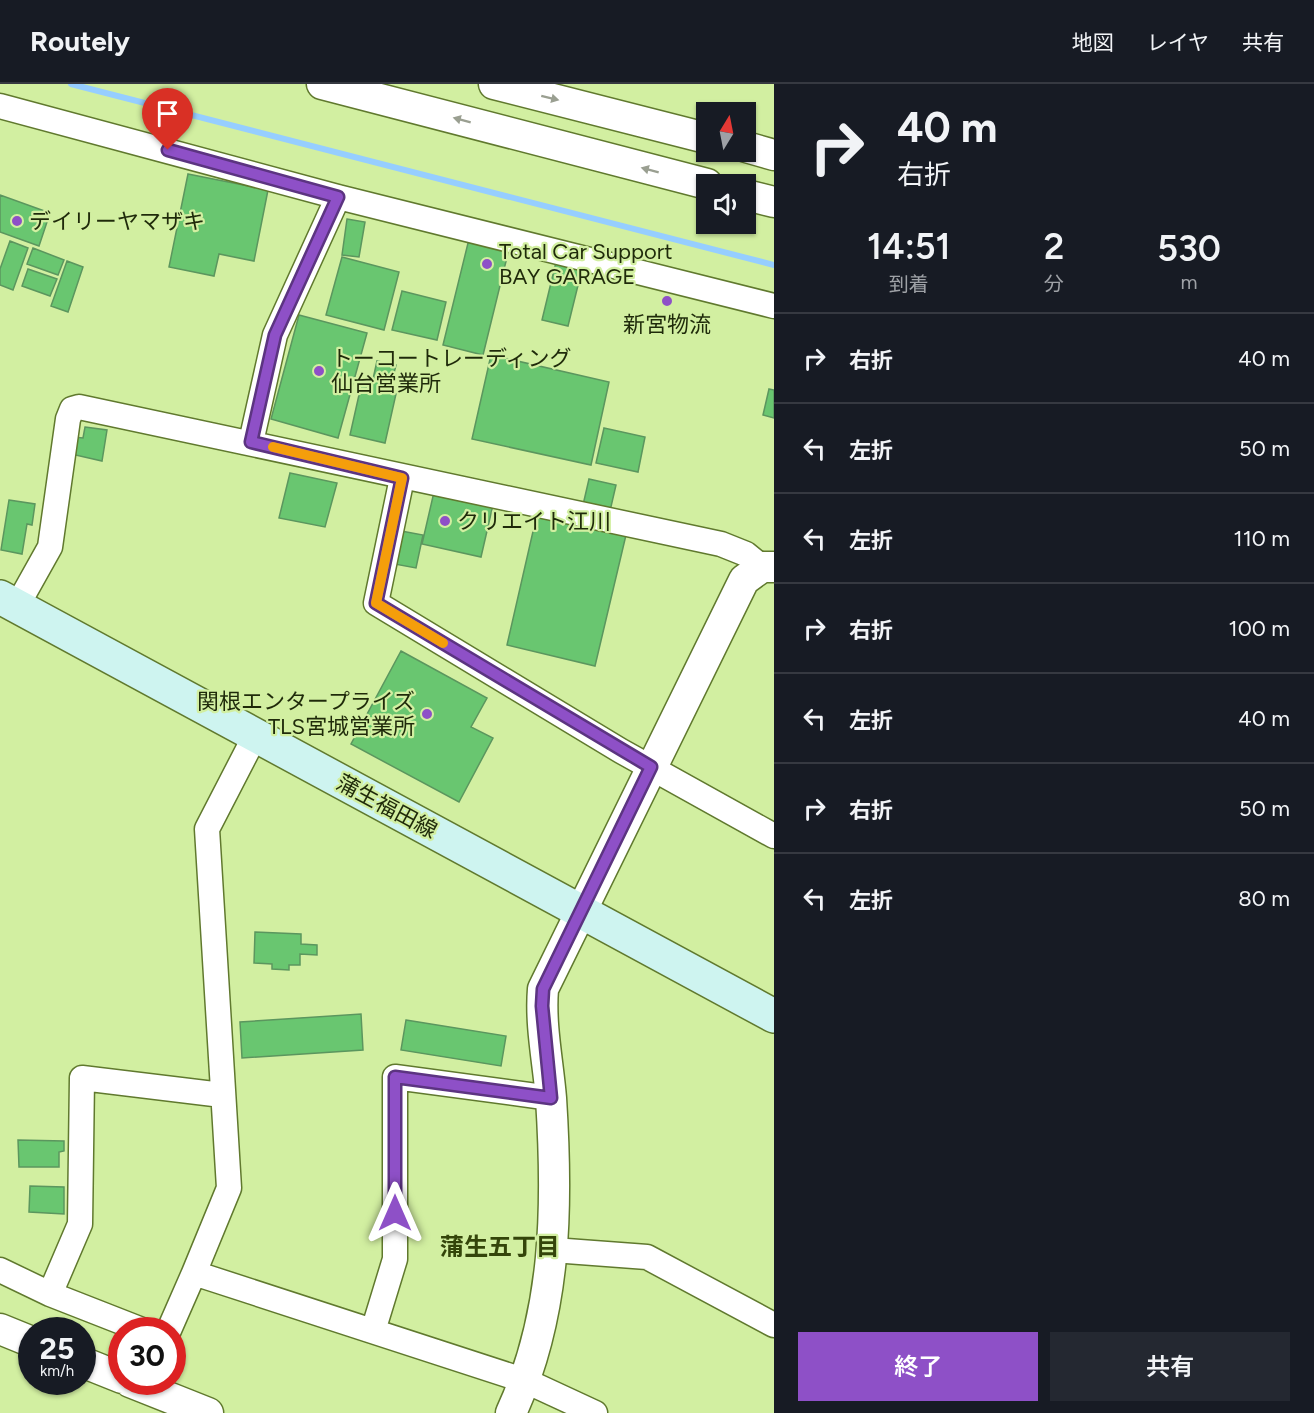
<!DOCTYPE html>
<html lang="ja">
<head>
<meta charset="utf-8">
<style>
  body { margin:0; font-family:Figtree,"Noto Sans JP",sans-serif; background:#242831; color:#f1f3f6; height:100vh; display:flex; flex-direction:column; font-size:22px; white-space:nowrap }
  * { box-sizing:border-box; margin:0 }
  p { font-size:20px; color:#9ea1a6 }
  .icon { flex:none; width:33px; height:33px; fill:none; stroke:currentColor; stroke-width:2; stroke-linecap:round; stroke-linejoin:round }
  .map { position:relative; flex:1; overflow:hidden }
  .sheet { display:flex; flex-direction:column; background:#171b24; width:540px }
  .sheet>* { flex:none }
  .guide { background:#171b24; color:#f1f3f6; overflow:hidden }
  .needle { width:39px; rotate:10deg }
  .tools { position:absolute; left:696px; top:18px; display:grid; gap:12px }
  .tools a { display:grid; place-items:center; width:60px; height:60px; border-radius:0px; background:#171b24; box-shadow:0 2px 4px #0004; font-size:30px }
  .speed { position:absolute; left:18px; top:1233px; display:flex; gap:12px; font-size:30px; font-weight:700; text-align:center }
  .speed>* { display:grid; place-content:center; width:78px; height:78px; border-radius:50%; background:#171b24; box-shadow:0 2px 4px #0004; line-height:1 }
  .speed small { font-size:15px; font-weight:400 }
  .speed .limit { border:9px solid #d22; background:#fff; color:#111 }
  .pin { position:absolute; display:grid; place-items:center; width:51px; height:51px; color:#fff; margin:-62px -26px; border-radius:50% 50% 50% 0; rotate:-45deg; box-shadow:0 0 6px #0007 }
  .pin .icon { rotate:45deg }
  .me { position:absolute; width:66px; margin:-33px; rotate:0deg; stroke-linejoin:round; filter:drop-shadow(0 0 4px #0008) }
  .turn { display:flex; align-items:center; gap:21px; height:126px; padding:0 24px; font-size:27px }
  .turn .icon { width:78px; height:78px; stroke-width:2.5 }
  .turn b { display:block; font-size:42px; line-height:51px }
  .eta { display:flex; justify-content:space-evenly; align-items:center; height:102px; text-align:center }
  .eta b { font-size:36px; font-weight:600; line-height:42px }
  .action { display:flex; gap:12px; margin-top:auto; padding:12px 24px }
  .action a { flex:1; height:69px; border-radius:0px; background:#8e50c7; color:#fff; font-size:24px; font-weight:600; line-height:69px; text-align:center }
  .action a+a { background:#242831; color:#f1f3f6 }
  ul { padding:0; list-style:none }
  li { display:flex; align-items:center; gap:18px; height:90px; padding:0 24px; border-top:2px solid #363941 }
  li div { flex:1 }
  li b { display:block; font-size:22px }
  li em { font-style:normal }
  header { display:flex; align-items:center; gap:36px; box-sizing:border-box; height:84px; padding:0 30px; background:#171b24; border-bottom:2px solid #363941 }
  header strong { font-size:28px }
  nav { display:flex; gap:33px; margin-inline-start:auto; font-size:21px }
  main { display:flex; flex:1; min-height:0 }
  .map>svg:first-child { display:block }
</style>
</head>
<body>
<header>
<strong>Routely</strong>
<nav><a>地図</a><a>レイヤ</a><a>共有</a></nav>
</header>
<main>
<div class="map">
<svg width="774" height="1329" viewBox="0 0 774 1329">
  <rect width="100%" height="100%" fill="#d2efa1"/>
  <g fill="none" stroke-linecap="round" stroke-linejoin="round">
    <path stroke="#96ceff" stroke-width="6" d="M71,0l703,181"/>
  </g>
  <path fill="#69c670" stroke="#5b965e" stroke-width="1.5" d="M188,90l80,16 -14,71 -35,-7 -5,22 -45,-9z
    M0,111l50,18 -11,33 -39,-14z
    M347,135l18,3 -6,35 -17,-2z
    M470,151l40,10 -27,110 -40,-10z
    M10,157l18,7 -15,42 -13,-5v-16z
    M33,164l31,12 -6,15 -31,-11z
    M342,173l57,15 -15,58 -58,-15z
    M557,174l26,7 -15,61 -26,-6z
    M67,177l16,6 -15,45 -17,-6z
    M28,185l29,10 -7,17 -28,-10z
    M402,207l44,11 -9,38 -45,-10z
    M299,231l68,18 -29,105 -67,-19z
    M491,271l118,27 -18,83 -119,-26z
    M377,277l19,4 -7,28 7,1 -11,49 -35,-8 11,-49 10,2z
    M769,305l5,1v28l-11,-3z
    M85,343l22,3 -5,31 -31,-7 3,-17 9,1z
    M604,344l41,9 -7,35 -42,-9z
    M290,389l47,10 -12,44 -46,-9z
    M589,395l27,6 -6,26 -27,-6z
    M434,408l59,13 -12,52 -59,-13z
    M9,416l26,4 -3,21 -5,-1 -5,30 -21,-4z
    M537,430l89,21 -31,131 -88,-21z
    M396,446l27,5 -7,33 -27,-5z
    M401,567l86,47 -16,29 22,11 -34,64 -108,-58z
    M255,848l46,2v10l16,1v10l-17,-1v11h-11v5l-17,-1v-5l-18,-1z
    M361,930l2,36 -121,8 -2,-36z
    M406,936l100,16 -5,30 -100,-16z
    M18,1056l46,1v10l-5,1v15h-40z
    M30,1102l34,1v27l-35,-2z"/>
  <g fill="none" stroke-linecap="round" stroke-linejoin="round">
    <defs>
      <path id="minor" d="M0,22l338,91 436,109
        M251,358l24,-107 63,-138
        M402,394l-26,125 245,148 153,85
        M17,522l33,-59 18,-128 4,-10 7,-2 642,137 25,10 16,13
        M553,1166l94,7 127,68
        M0,1186l50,24 92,36
        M194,1189l35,-85 -22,-359 48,-93
        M50,1210l30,-70 2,-146 140,17
        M169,1246l25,-57 332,108 69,32
        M373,1247l22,-72v-182l156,21"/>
      <path id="tertiary" d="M322,0l385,100
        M494,0l212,54
        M746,63l28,8
        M746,111l28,7
        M0,1245l32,13
        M82,1278l40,16
        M130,1298l78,31
        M511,1329c46,-100 47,-207 40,-315 -3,-36 -11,-73 -8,-109l201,-409 18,-13h12"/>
      <path id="secondary" d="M0,513l774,419"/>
    </defs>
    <use href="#minor" stroke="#60792e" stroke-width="27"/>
    <use href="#tertiary" stroke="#60792e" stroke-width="33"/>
    <use href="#secondary" stroke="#60792e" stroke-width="36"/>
    <use href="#minor" stroke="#fff" stroke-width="24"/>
    <use href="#tertiary" stroke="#fff" stroke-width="30"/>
    <use href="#secondary" stroke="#cef4f0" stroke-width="33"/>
  </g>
  <defs><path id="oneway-solid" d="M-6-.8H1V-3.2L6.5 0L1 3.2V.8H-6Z" transform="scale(1.5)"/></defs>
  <g fill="#9a9f91">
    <use href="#oneway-solid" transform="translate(550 14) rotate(14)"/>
    <use href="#oneway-solid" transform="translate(462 36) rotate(-165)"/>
    <use href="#oneway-solid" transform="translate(650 86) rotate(-165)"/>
  </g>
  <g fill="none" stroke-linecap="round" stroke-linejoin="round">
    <defs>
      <path id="route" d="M168,66l170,47 -63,138 -24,107 151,36 -26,125 275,164 -108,222 -1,17 9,92 -156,-21v136"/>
    </defs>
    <use href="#route" stroke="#5c3481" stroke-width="15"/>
    <use href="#route" stroke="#8e50c7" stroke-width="10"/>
    <path stroke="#f59e0b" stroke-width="10" d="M273,363l129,31 -26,125 67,40"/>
  </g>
  <g fill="#8e50c7" stroke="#d2efa1" stroke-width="2">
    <circle cx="17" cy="137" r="6"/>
    <circle cx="487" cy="180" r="6"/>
    <circle cx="667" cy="217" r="6"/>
    <circle cx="319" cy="287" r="6"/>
    <circle cx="445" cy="437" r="6"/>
    <circle cx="427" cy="630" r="6"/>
  </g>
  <g text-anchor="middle" stroke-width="4.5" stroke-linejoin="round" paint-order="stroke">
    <g font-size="22" fill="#1f2a0a" stroke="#d2efa1" text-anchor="start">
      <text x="29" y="145">デイリーヤマザキ</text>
      <text x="499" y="175">Total Car Support<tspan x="499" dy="25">BAY GARAGE</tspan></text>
      <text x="667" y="248" text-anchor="middle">新宮物流</text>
      <text x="331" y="282">トーコートレーディング<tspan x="331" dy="25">仙台営業所</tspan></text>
      <text x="457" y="445">クリエイト江川</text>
      <text x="415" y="625" text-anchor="end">関根エンタープライズ<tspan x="415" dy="25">TLS宮城営業所</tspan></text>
    </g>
    <g font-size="22" fill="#1f2a0a" stroke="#d2efa1">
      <text transform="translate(387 722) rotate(28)" y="8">蒲生福田線</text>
    </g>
    <g font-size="24" font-weight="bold" fill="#34450a" stroke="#d2efa1">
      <text x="500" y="1171">蒲生五丁目</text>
    </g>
  </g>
</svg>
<div class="tools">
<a><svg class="needle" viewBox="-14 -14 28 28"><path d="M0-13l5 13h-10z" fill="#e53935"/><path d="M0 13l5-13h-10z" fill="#9ea1a6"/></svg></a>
<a><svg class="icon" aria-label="sound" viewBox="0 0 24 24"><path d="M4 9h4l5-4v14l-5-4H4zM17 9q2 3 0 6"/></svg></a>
</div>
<div class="speed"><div>25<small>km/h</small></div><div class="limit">30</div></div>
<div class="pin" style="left:168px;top:66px;background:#d93025"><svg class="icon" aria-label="arrive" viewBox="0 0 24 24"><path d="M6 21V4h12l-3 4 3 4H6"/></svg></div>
<svg class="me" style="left:395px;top:1129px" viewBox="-20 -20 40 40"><path d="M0-17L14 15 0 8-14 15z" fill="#8e50c7" stroke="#fff" stroke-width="4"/></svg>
</div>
<section class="sheet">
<div class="guide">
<div class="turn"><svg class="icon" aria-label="right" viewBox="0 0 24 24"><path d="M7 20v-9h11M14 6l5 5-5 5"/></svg><div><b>40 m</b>右折</div></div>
</div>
<div class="eta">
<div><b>14:51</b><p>到着</p></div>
<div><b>2</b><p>分</p></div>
<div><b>530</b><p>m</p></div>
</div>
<ul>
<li><svg class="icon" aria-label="right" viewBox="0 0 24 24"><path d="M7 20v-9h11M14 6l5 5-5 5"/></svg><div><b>右折</b></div><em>40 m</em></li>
<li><svg class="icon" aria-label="left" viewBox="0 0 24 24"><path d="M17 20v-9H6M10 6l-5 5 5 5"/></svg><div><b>左折</b></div><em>50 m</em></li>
<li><svg class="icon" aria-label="left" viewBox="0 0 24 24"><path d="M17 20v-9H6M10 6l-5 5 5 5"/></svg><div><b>左折</b></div><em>110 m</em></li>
<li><svg class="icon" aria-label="right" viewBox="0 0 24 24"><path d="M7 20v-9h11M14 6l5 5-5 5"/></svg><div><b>右折</b></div><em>100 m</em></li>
<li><svg class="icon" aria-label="left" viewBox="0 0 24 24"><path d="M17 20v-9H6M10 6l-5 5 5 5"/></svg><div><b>左折</b></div><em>40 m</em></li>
<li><svg class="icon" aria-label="right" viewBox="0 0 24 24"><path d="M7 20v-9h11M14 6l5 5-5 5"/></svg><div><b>右折</b></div><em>50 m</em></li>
<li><svg class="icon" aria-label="left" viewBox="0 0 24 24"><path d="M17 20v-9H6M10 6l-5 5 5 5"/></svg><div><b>左折</b></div><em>80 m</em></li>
</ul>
<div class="action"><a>終了</a><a>共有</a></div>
</section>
</main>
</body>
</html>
